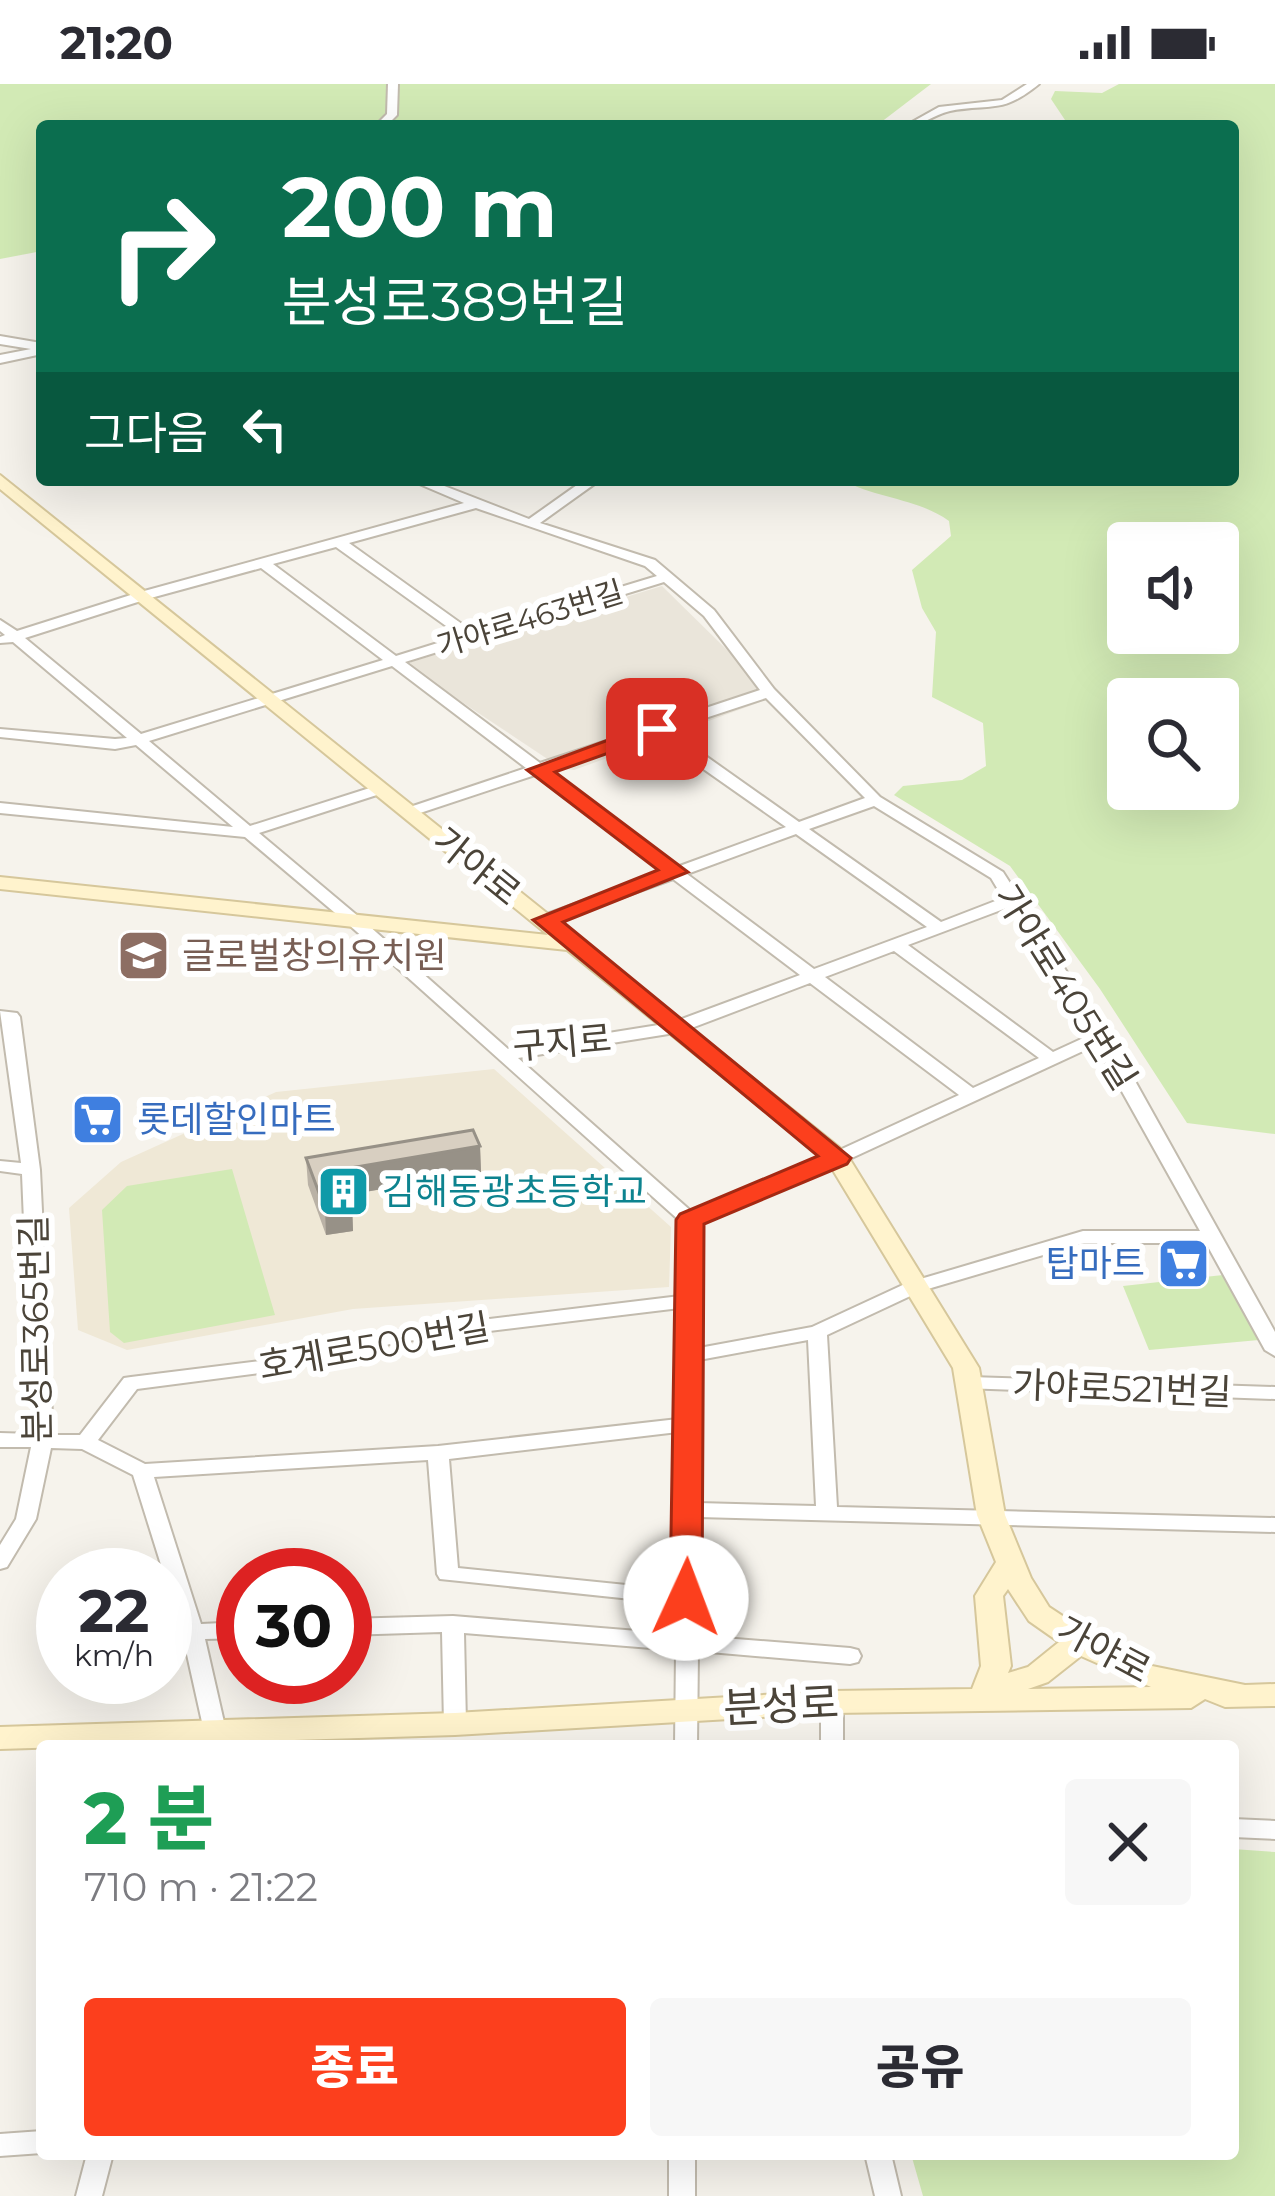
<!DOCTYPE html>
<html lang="ko">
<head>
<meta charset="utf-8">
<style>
  body { margin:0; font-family:Montserrat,"Noto Sans KR",sans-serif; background:#f7f7f7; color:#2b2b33; height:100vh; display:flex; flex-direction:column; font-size:45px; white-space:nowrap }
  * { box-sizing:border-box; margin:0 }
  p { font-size:39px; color:#7c7c81 }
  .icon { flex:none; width:66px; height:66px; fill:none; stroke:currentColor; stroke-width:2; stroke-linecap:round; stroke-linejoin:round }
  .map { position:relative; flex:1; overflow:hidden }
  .drawer { position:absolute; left:36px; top:1656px; width:1203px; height:420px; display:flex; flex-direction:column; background:#fff; border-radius:12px; box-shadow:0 12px 48px #0002 }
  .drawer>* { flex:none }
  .banner { position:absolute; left:36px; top:36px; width:1203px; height:366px; border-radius:12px; box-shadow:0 12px 48px #0002; background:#0b6e4f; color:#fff; overflow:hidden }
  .buttons { position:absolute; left:1107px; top:438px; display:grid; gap:24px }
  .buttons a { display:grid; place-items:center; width:132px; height:132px; border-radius:12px; background:#fff; box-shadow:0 12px 48px #0002; font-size:60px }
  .speed { position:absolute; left:36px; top:1464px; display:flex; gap:24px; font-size:60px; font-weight:700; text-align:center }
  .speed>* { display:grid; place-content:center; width:156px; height:156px; border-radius:50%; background:#fff; box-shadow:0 12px 48px #0002; line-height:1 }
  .speed small { font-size:30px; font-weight:400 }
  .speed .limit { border:18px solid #d22; background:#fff; color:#111 }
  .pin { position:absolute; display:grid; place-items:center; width:102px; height:102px; color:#fff; margin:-51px; border-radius:24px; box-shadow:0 6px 18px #0006 }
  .me { position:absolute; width:132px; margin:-66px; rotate:2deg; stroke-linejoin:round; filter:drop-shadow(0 0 9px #0008) }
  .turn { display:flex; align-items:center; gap:42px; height:252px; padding:0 48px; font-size:54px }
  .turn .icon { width:156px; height:156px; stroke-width:2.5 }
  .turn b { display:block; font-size:84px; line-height:102px }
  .then { display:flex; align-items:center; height:114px; padding:0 48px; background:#0003; gap:24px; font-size:45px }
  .round { display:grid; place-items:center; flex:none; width:126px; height:126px; border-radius:12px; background:#f7f7f7 }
  .summary { display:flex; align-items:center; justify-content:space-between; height:204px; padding:0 48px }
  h1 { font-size:72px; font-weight:800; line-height:90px; color:#1e9e55 }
  .cta { display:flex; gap:24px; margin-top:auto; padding:24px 48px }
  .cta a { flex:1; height:138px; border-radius:12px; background:#fc3f1d; color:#fff; font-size:48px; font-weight:800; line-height:138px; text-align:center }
  .cta a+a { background:#f7f7f7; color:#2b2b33 }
  .status { display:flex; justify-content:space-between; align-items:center; height:84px; padding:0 60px; background:#fff; direction:ltr }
  .status svg { height:33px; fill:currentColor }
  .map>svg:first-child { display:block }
</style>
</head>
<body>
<div class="status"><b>21:20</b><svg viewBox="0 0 49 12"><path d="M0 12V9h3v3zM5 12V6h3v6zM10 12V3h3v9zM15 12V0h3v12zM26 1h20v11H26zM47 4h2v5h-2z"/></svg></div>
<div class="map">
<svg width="1275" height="2112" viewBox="0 0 1275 2112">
  <rect width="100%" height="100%" fill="#f6f3ec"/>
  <path fill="#eae5da" d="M662,502l109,107 -2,6 -195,71 -13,-2 -152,-101 2,-5z"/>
  <path fill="#efe8d6" d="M494,985l177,158 -2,60 -316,22 -226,41 -49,-20 -9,-122 52,-46 155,-70z"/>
  <path fill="#d2eab5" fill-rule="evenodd" d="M0,0h931l-55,42h-834v125l-42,8z
    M1119,0h156v1050l-88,-11 -87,-134 -90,-123 -116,-71 9,-9 59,-6 24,-14 -3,-43 -51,-26 4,-65 -14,-24 -10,-38 39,-34 -2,-15c-32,-23 -72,-22 -106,-41h390v-354h-164l-18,-27 4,-8 47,2zM1218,459v90h-90v-90zM1218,615v90h-90v-90z
    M232,1085l43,146 -151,28 -14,-11 -8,-122 25,-24z
    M1232,1190l38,65 -121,11 -26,-64z
    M1233,1765l42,3v344h-352l-12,-42h322z"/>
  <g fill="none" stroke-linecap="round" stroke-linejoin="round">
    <defs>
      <path id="minor" d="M388,0h10l-1,31 -11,11h-11l12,-12z
        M1027,0h12c-38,31 -47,19 -89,27 -17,4 -28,15 -45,15l34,-19 63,-7z
        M0,252l41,7 1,11 -42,9v-8l31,-6 -31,-5z
        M410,396h19l100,39 55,-39h16l-60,43 115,37 59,50 60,79 106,108 123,75 122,191 150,269v24l-10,-6 -59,-107h-122l-163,48 -94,44 10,172 438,11v14l-577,-15v119l152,12 8,2 3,6 -3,6 -8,2 -152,-13 -1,95h-22l1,-96 -212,-17 2,91 -3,6 -8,2 -8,-2 -3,-6 -2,-92 -97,3v-16l108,-3 197,16 -19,-33 -191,-20 -3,-5 -9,-114 -274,17 47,147 42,-2v16l-38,1 21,92 -3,15h-22l3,-15 -22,-99 -49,-157 -51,-26 -31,-1 -15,71 -29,48 -7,2v-24l16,-26 15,-72h-31v-14l33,1 -11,-260 -22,-3v-10l21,2 -21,-152 17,2 3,4 20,153 13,265h27l44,-57 7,-1 137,-17 131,-30 281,-34 1,-74 -334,-299 -102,-86 -245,-24v-10l233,24 -97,-82 -21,4 -115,-12v-8l115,10 12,-1 -114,-96 -13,1v-6l5,-2 -5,-4v-11l17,11 120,-38 327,-90zM476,424l169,58 12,10 -184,56 -124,-89zM336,463l124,89 -64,20 -123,-92zM261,484l122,92 -242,74 -116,-96 122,-39zM664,498l40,34 56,74 -220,73 -135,-101zM392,582l134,102 -122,41 -3,3 3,3h10l121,-40 128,97 -124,45 -2,3 2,3h12l122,-44 127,96 -129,48 -163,26 -149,-132 -100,-84 127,-41 3,-3 -3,-3h-10l-126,40 -101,-85zM766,614l99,100 -66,24 -130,-92zM655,651l131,92 -109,40 -128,-97zM874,722l117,72 12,20 -62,24 -132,-93zM796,750l131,93 -113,42 -127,-95zM1009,823l81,128 -37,17 -145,-107zM894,867l145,107 -66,30 -148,-111zM810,899l149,112 -128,59 -139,58 -174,-154 163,-26zM1096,961l104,186h-117l-176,52 -95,44 -113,21v-125l144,-61zM680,1224l-2,111 -240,27 -293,18 -47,-24 39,-51 131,-17 131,-30zM808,1256l8,166 -118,-3 1,-143zM678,1348l-2,202h-3l-27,-47 -188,-19 -9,-109z
        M970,1293l305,10v12l-312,-11 -3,-5 3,-5z
        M832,1610l8,2 3,6v44h-22v-44l3,-6z
        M1233,1735l42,2v18l-42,-2z
        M42,2047v22l-42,3v-22z
        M87,2070h26l-11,42h-26z
        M669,2070h26v42h-26z
        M865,2070h26l10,42h-26z"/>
      <path id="secondary" d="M0,391l846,678 133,215 26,147 26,63 18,29 65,43 38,16 93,19 30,-1v22l-50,1 -20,-8 -14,9 -359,5 -377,22 -455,14v-22l455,-14 377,-22 140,-2 9,-23 -6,-70 21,-34 -19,-47 -24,-147 -125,-206 -261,-212 -567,-61v-12l548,58 -548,-446zM1008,1505l21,32 30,21 -31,25 -20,6 3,-7 -8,-70zM1081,1572l70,31 -123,2 20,-7z"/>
    </defs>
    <use href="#minor" stroke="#c2bbae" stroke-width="4"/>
    <use href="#secondary" stroke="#d6c79b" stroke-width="4"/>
    <use href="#minor" fill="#fff" fill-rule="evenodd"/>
    <use href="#secondary" fill="#fff3cd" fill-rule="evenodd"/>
  </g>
  <path fill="#bab2a6" d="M480,1062l1,26 -133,23 4,9 1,27 -27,4 -18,-50 -2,-27z"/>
  <path fill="#979187" d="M480,1062l1,26 -140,24 -2,-26z
    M352,1120l1,27 -27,4 -1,-26z"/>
  <path fill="#d8cfc1" stroke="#979187" stroke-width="3" d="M473,1046l7,16 -141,24 13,34 -27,5 -19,-51z"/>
  <path fill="#fc3f1d" stroke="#a42913" stroke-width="3" d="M657,638l11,7 -3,4 -110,39 133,100 -125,50 288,236 -4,6 -143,60 -2,374 -4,8h-23l-5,-8 6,-378 4,-6 138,-58 -285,-236 125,-50 -131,-100z"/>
  <defs>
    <symbol id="school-square" viewBox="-11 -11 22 22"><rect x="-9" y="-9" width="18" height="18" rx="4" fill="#8d6e63" stroke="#fff"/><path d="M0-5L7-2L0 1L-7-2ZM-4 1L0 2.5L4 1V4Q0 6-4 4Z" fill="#fff"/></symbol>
    <symbol id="supermarket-square" viewBox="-11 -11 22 22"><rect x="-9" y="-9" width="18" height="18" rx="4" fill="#3f7fe0" stroke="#fff"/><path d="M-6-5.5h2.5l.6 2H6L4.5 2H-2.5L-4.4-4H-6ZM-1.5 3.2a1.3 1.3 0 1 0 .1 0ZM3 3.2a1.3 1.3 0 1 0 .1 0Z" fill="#fff"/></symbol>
    <symbol id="building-square" viewBox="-11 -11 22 22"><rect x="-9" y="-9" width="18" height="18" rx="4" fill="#0f9aa8" stroke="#fff"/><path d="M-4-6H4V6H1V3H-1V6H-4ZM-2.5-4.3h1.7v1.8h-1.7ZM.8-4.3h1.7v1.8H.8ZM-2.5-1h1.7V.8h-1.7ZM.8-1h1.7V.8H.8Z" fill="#fff"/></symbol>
  </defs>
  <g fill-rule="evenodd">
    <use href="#school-square" x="114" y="842" width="59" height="59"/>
    <use href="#supermarket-square" x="68" y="1006" width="59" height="59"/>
    <use href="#building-square" x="314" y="1078" width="59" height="59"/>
    <use href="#supermarket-square" x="1154" y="1150" width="59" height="59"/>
  </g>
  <g text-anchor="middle" stroke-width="12" stroke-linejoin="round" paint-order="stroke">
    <g font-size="30" fill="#4b4439" stroke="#fff">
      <text transform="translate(530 535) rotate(-17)" y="10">가야로463번길</text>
    </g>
    <g font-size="36" fill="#4b4439" stroke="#fff">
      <text transform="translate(477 782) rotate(39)" y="13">가야로</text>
      <text transform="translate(1066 903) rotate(58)" y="13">가야로405번길</text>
      <text transform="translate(562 958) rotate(-5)" y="13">구지로</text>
      <text transform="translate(35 1245) rotate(-91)" y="13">분성로365번길</text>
      <text transform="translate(374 1262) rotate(-10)" y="13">호계로500번길</text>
      <text transform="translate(1122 1304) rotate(2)" y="13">가야로521번길</text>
      <text transform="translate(1104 1565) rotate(28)" y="13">가야로</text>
    </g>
    <g font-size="36" fill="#785e54" stroke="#fff" text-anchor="start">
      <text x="182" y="884">글로벌창의유치원</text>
    </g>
    <g font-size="36" fill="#366cbe" stroke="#fff" text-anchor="start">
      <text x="137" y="1048">롯데할인마트</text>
      <text x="1145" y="1192" text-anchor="end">탑마트</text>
    </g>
    <g font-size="36" fill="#0d838f" stroke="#fff" text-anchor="start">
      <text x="382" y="1120">김해동광초등학교</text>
    </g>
    <g font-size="42" fill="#4b4439" stroke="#fff">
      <text transform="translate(781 1621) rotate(-3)" y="15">분성로</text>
    </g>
  </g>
</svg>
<div class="buttons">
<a><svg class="icon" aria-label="sound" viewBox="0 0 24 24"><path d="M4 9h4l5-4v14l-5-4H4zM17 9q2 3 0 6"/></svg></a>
<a><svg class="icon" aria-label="search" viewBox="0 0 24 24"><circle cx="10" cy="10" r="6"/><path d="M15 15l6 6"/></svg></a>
</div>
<div class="speed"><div>22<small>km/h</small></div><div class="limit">30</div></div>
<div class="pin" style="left:657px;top:645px;background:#d93025"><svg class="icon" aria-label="arrive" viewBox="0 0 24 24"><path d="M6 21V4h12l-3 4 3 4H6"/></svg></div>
<svg class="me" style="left:686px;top:1514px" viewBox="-20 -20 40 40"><circle r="19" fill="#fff"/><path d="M0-13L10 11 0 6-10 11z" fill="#fc3f1d"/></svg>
<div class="banner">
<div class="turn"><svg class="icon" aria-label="right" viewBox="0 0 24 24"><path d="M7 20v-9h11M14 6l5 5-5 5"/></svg><div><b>200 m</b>분성로389번길</div></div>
<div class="then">그다음<svg class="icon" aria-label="left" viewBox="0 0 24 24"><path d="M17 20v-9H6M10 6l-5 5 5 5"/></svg></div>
</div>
<section class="drawer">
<div class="summary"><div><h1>2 분</h1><p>710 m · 21:22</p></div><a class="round"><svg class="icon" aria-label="close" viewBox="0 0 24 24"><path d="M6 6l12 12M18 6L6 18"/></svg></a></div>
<div class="cta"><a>종료</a><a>공유</a></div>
</section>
</div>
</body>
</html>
